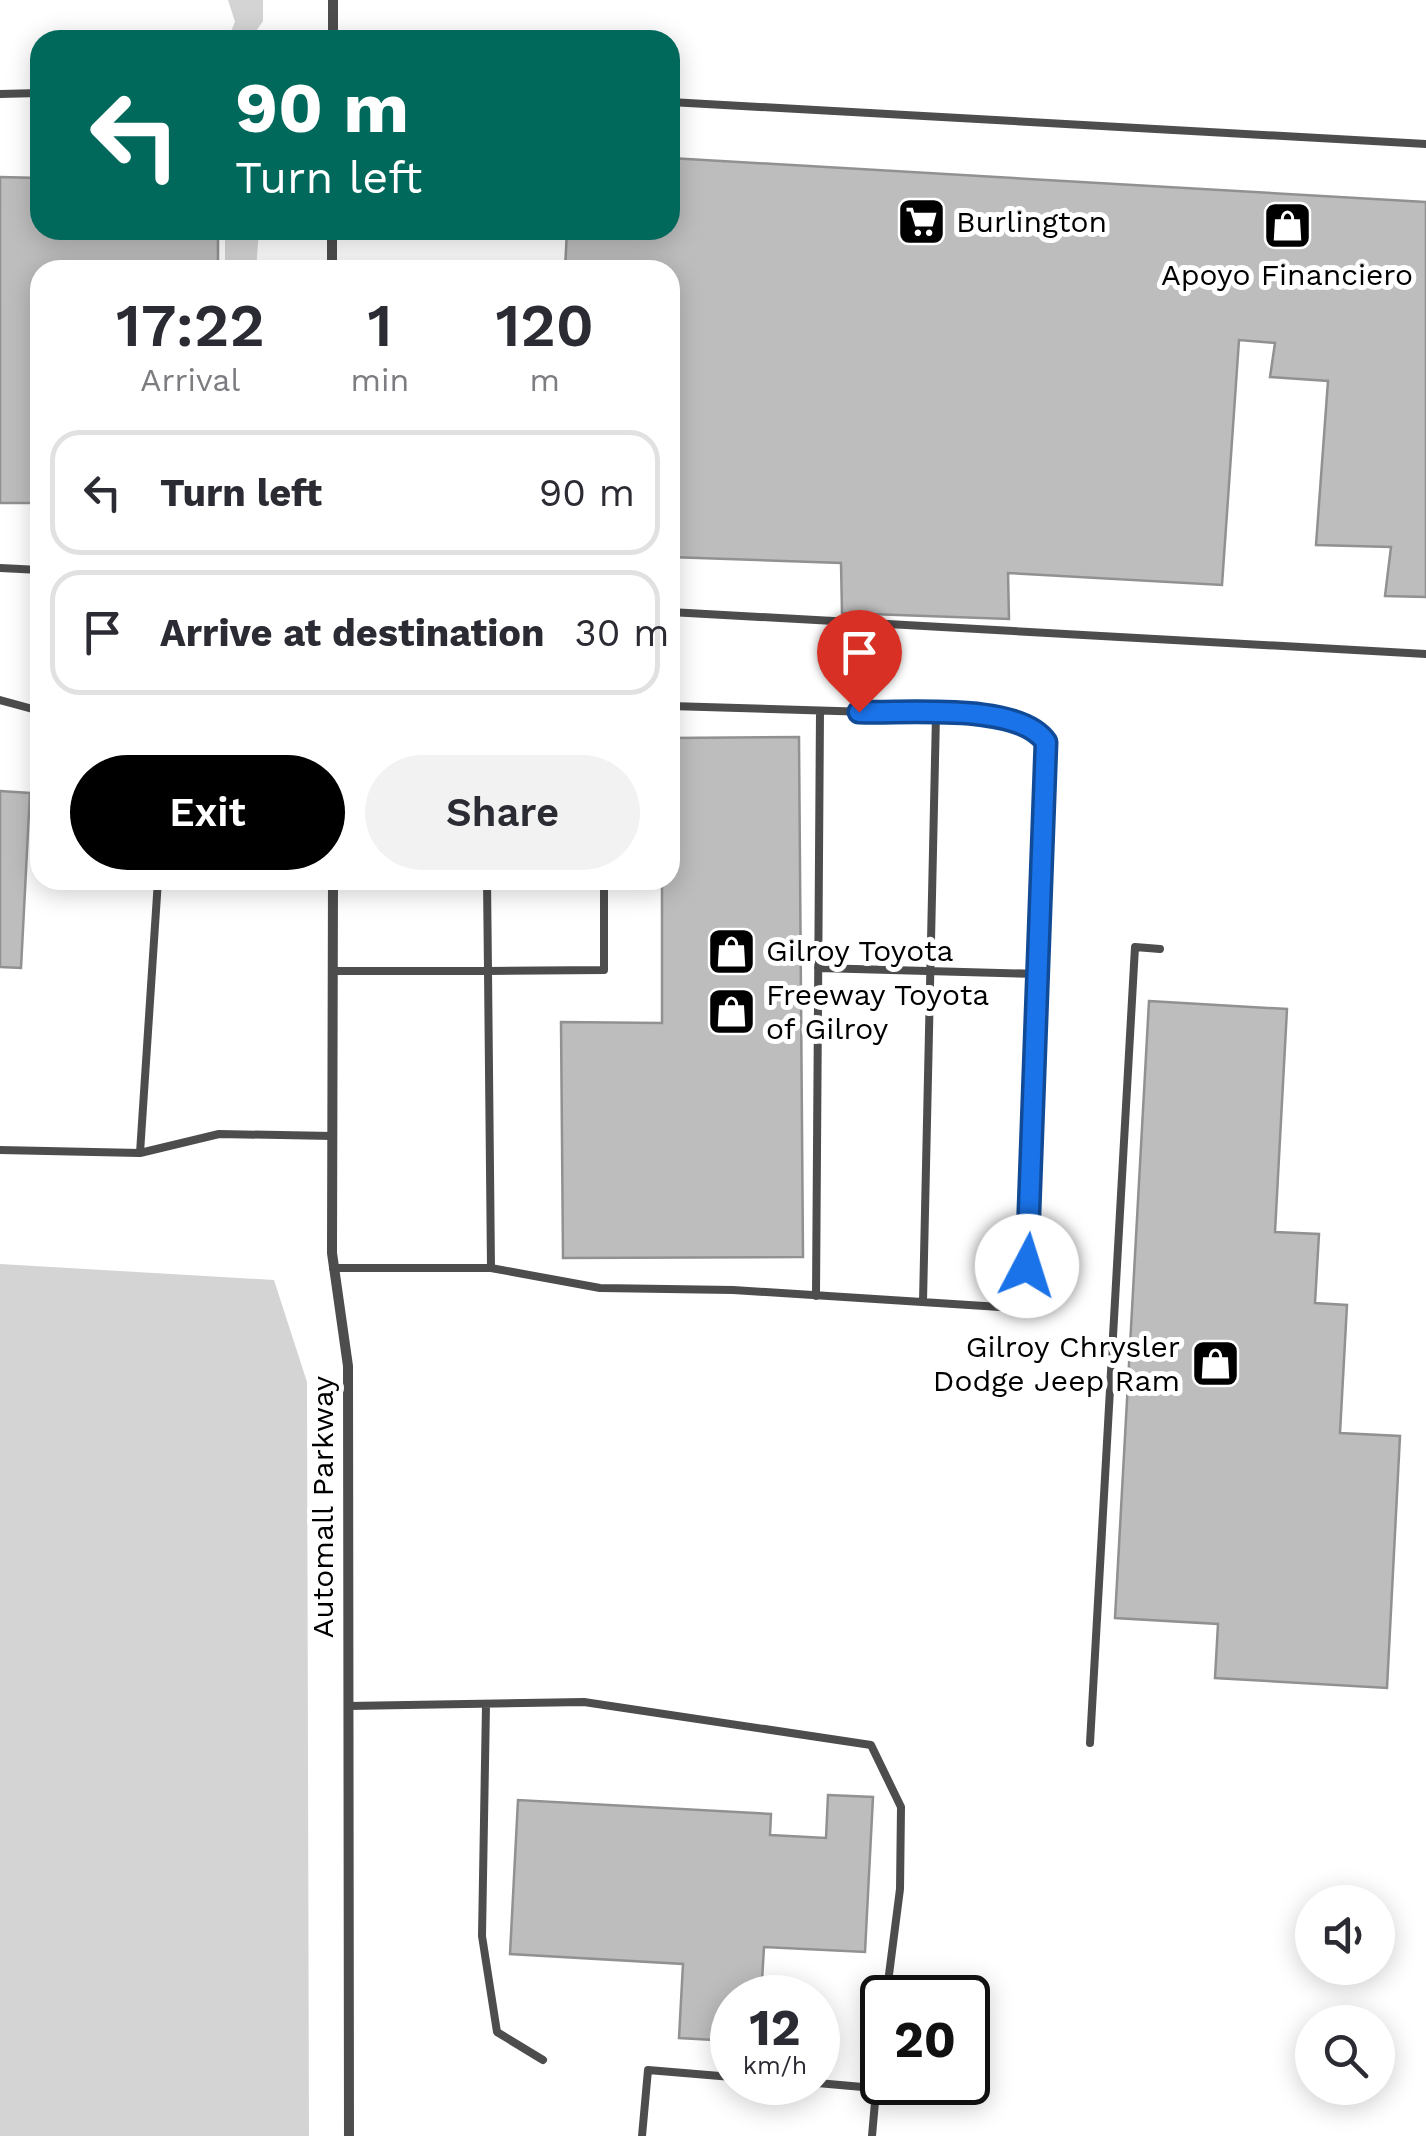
<!DOCTYPE html>
<html lang="en">
<head>
<meta charset="utf-8">
<style>
  body { margin:0; font-family:"Work Sans",sans-serif; background:#f2f2f3; color:#2b2b33; height:100vh; display:flex; flex-direction:column; font-size:38px; white-space:nowrap }
  * { box-sizing:border-box; margin:0 }
  p { font-size:32px; color:#7c7c81 }
  .icon { flex:none; width:55px; height:55px; fill:none; stroke:currentColor; stroke-width:2; stroke-linecap:round; stroke-linejoin:round }
  .map { position:relative; flex:1; overflow:hidden }
  .sheet { position:absolute; left:30px; top:260px; width:650px; height:630px; display:flex; flex-direction:column; background:#fff; border-radius:30px; box-shadow:0 5px 25px #0003 }
  .sheet>* { flex:none }
  .hud { position:absolute; left:30px; top:30px; width:650px; height:210px; border-radius:30px; box-shadow:0 5px 25px #0003; background:#00695c; color:#fff; overflow:hidden }
  .buttons { position:absolute; left:1295px; top:1885px; display:grid; gap:20px }
  .buttons a { display:grid; place-items:center; width:100px; height:100px; border-radius:50%; background:#fff; box-shadow:0 5px 25px #0003; font-size:50px }
  .speed { position:absolute; left:710px; top:1975px; display:flex; gap:20px; font-size:50px; font-weight:700; text-align:center }
  .speed>* { display:grid; place-content:center; width:130px; height:130px; border-radius:50%; background:#fff; box-shadow:0 5px 25px #0003; line-height:1 }
  .speed small { font-size:25px; font-weight:400 }
  .speed .limit { border:5px solid #111; border-radius:15px; background:#fff; color:#111 }
  .pin { position:absolute; display:grid; place-items:center; width:85px; height:85px; color:#fff; margin:-102px -42px; border-radius:50% 50% 50% 0; rotate:-45deg; box-shadow:0 0 10px #0007 }
  .pin .icon { rotate:45deg }
  .me { position:absolute; width:110px; margin:-55px; rotate:5deg; stroke-linejoin:round; filter:drop-shadow(0 0 8px #0008) }
  .turn { display:flex; align-items:center; gap:35px; height:210px; padding:0 40px; font-size:45px }
  .turn .icon { width:130px; height:130px; stroke-width:2.5 }
  .turn b { display:block; font-size:70px; line-height:85px }
  .eta { display:flex; justify-content:space-evenly; align-items:center; height:170px; text-align:center }
  .eta b { font-size:60px; font-weight:600; line-height:70px }
  .cta { display:flex; gap:20px; margin-top:auto; padding:20px 40px }
  .cta a { flex:1; height:115px; border-radius:60px; background:#000; color:#fff; font-size:40px; font-weight:600; line-height:115px; text-align:center }
  .cta a+a { background:#f2f2f3; color:#2b2b33 }
  ul { padding:0; list-style:none }
  li { display:flex; align-items:center; gap:30px; height:125px; margin:0 20px 15px; padding:0 20px; border:5px solid #e1e1e2; border-radius:30px }
  li div { flex:1 }
  li b { display:block; font-size:38px }
  li em { font-style:normal }
  .map>svg:first-child { display:block }
</style>
</head>
<body>
<div class="map">
<svg width="1426" height="2136" viewBox="0 0 1426 2136">
  <rect width="100%" height="100%" fill="#fff"/>
  <path fill="#d4d4d4" d="M228,0h35v21l-13,19h-41l19,-2 7,-16z
    M225,230h34l-3,40h-31z
    M0,1264l274,16 33,102 2,754h-309z"/>
  <path fill="#bdbdbd" stroke="#919191" stroke-width="2.5" d="M670,158l756,44v395l-41,-1 6,-49 -75,-2 12,-164 -58,-4 5,-34 -36,-3 -17,245 -214,-12 1,46 -167,-6 -1,-50 -171,-6v-287h-105l2,-40h103z
    M0,177l40,1v52h178v40h-178v233h-40z
    M799,737l4,520 -240,1 -2,-236 101,1v-143h8v-142z
    M0,791l30,2 -9,175 -21,-1z
    M1149,1001l138,8 -12,223 44,2 -4,69 32,2 -7,128 60,3 -13,252 -172,-10 3,-54 -103,-6z
    M828,1795l45,2 -8,155 -101,-5 -3,51h-29v43l-53,-3 4,-74 -173,-10 8,-154 253,14 -1,21 56,3z"/>
  <g fill="none" stroke-linecap="round" stroke-linejoin="round">
    <path stroke="#4d4d4d" stroke-width="8" d="M0,94l40,-1
      M670,102l756,42
      M0,568l40,2
      M670,612l756,42
      M0,700l40,11
      M158,880l-18,273 79,-19 114,2
      M487,880l1,91 116,-1v-90
      M818,968l221,6
      M333,971h155l3,297h-158
      M0,1150l140,3
      M491,1268l109,20 133,2 267,17 24,-16 7,-51 15,-498 -10,-15 -34,-11 -332,-10
      M816,1296l4,-585
      M923,1302l13,-587
      M486,1705l-4,231 15,96 46,28
      M348,1706l236,-4 287,43 30,62 -1,82 -14,109
      M1090,1743l45,-796 25,2
      M806,2082l68,6
      M642,2136l6,-66 84,7
      M872,2136l10,-114"/>
    <path stroke="#4d4d4d" stroke-width="10" d="M333,40v-40
      M332,230v40
      M333,880l-1,373 16,113 1,770"/>
  </g>
  <g fill="none" stroke-linecap="round" stroke-linejoin="round">
    <defs>
      <path id="route" d="M859,712c47,2 160,-10 187,30l-19,524"/>
    </defs>
    <use href="#route" stroke="#114b97" stroke-width="25"/>
    <use href="#route" stroke="#1a73e8" stroke-width="18"/>
  </g>
  <defs>
    <symbol id="supermarket-square" viewBox="-11 -11 22 22"><rect x="-9" y="-9" width="18" height="18" rx="4" fill="#000" stroke="#fff"/><path d="M-6-5.5h2.5l.6 2H6L4.5 2H-2.5L-4.4-4H-6ZM-1.5 3.2a1.3 1.3 0 1 0 .1 0ZM3 3.2a1.3 1.3 0 1 0 .1 0Z" fill="#fff"/></symbol>
    <symbol id="shop-square" viewBox="-11 -11 22 22"><rect x="-9" y="-9" width="18" height="18" rx="4" fill="#000" stroke="#fff"/><path d="M-5-2.5h2.3a2.7 3.5 0 0 1 5.4 0H5L5.5 6h-11ZM-1.5-2.5h3a1.5 2.3 0 0 0-3 0Z" fill="#fff"/></symbol>
  </defs>
  <g fill-rule="evenodd">
    <use href="#supermarket-square" x="894" y="194" width="55" height="55"/>
    <use href="#shop-square" x="1260" y="198" width="55" height="55"/>
    <use href="#shop-square" x="704" y="924" width="55" height="55"/>
    <use href="#shop-square" x="704" y="984" width="55" height="55"/>
    <use href="#shop-square" x="1188" y="1336" width="55" height="55"/>
  </g>
  <g text-anchor="middle" stroke-width="10" stroke-linejoin="round" paint-order="stroke">
    <g font-size="30" fill="#000" stroke="#fff" text-anchor="start">
      <text x="956" y="232">Burlington</text>
      <text x="1287" y="285" text-anchor="middle">Apoyo Financiero</text>
      <text x="766" y="961">Gilroy Toyota</text>
      <text x="766" y="1005">Freeway Toyota<tspan x="766" dy="34">of Gilroy</tspan></text>
      <text x="1180" y="1357" text-anchor="end">Gilroy Chrysler<tspan x="1180" dy="34">Dodge Jeep Ram</tspan></text>
    </g>
    <g font-size="30" fill="#000" stroke="#fff">
      <text transform="translate(323 1507) rotate(-90)" y="10">Automall Parkway</text>
    </g>
  </g>
</svg>
<div class="buttons">
<a><svg class="icon" aria-label="sound" viewBox="0 0 24 24"><path d="M4 9h4l5-4v14l-5-4H4zM17 9q2 3 0 6"/></svg></a>
<a><svg class="icon" aria-label="search" viewBox="0 0 24 24"><circle cx="10" cy="10" r="6"/><path d="M15 15l6 6"/></svg></a>
</div>
<div class="speed"><div>12<small>km/h</small></div><div class="limit">20</div></div>
<div class="pin" style="left:859px;top:712px;background:#d93025"><svg class="icon" aria-label="arrive" viewBox="0 0 24 24"><path d="M6 21V4h12l-3 4 3 4H6"/></svg></div>
<svg class="me" style="left:1027px;top:1266px" viewBox="-20 -20 40 40"><circle r="19" fill="#fff"/><path d="M0-13L10 11 0 6-10 11z" fill="#1a73e8"/></svg>
<div class="hud">
<div class="turn"><svg class="icon" aria-label="left" viewBox="0 0 24 24"><path d="M17 20v-9H6M10 6l-5 5 5 5"/></svg><div><b>90 m</b>Turn left</div></div>
</div>
<section class="sheet">
<div class="eta">
<div><b>17:22</b><p>Arrival</p></div>
<div><b>1</b><p>min</p></div>
<div><b>120</b><p>m</p></div>
</div>
<ul>
<li><svg class="icon" aria-label="left" viewBox="0 0 24 24"><path d="M17 20v-9H6M10 6l-5 5 5 5"/></svg><div><b>Turn left</b></div><em>90 m</em></li>
<li><svg class="icon" aria-label="arrive" viewBox="0 0 24 24"><path d="M6 21V4h12l-3 4 3 4H6"/></svg><div><b>Arrive at destination</b></div><em>30 m</em></li>
</ul>
<div class="cta"><a>Exit</a><a>Share</a></div>
</section>
</div>
</body>
</html>
